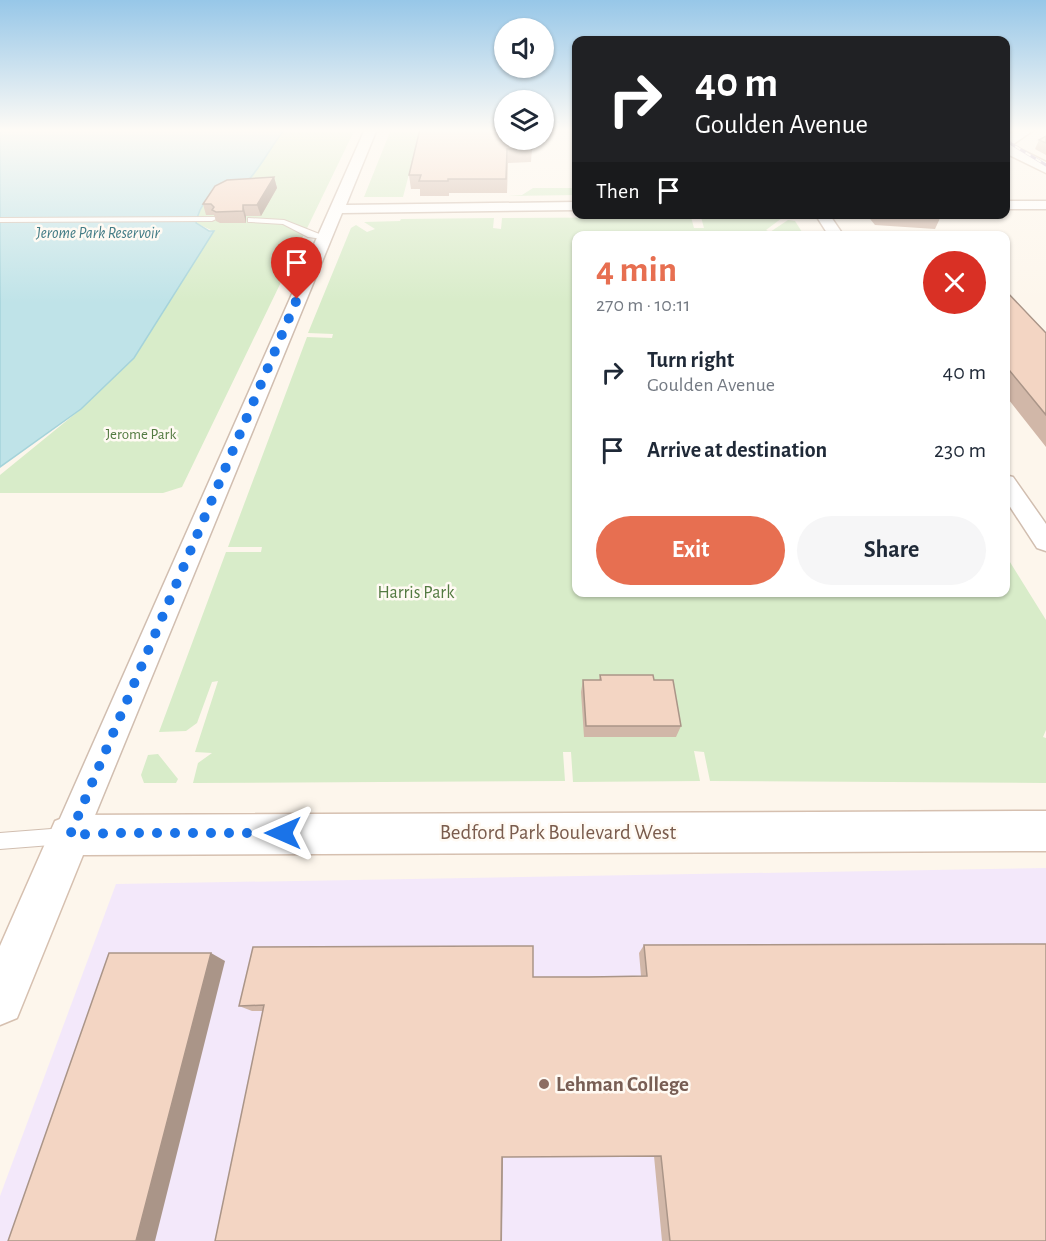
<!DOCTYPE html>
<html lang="en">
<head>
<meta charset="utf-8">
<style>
  body { margin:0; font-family:"Alegreya Sans",sans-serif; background:#f6f6f7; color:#1f2937; height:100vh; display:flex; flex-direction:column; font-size:22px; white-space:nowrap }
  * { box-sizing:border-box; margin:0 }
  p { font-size:20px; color:#747a83 }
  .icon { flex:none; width:33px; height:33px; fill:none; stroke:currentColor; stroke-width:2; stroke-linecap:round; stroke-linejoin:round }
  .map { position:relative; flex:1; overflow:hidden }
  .side { position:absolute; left:572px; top:231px; width:438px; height:366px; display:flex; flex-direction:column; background:#fff; border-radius:12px; box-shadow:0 2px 4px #0004 }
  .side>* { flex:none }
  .hud { position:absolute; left:572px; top:36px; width:438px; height:183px; border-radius:12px; box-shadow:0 2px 4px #0004; background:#202124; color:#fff; overflow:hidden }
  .controls { position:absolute; left:494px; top:18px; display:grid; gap:12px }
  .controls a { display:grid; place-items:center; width:60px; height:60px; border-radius:50%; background:#fff; box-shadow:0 2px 4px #0004; font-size:30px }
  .pin { position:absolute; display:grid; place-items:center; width:51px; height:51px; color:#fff; margin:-62px -26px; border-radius:50% 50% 50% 0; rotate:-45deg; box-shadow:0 0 6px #0007 }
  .pin .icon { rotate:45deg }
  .me { position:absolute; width:66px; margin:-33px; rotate:270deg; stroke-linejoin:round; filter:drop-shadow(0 0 4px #0008) }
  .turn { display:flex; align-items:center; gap:21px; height:126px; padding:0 24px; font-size:27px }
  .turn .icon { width:78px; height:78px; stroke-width:2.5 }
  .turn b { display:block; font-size:42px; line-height:51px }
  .then { display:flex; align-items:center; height:57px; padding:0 24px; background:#0003; gap:12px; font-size:22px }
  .round { display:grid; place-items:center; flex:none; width:63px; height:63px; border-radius:32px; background:#f6f6f7 }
  .head { display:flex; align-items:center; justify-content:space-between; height:102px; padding:0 24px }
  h1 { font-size:36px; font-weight:700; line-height:45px; color:#e76f51 }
  .primary-button { display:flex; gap:12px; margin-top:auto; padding:12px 24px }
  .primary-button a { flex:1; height:69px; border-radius:36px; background:#e76f51; color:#fff; font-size:24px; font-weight:700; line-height:69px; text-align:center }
  .primary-button a+a { background:#f6f6f7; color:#1f2937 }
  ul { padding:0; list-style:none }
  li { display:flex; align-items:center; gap:18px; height:78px; padding:0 24px }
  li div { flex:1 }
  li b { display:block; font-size:22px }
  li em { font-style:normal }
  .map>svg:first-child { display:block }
</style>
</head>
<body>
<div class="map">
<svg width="1046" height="1241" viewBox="0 0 1046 1241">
  <rect width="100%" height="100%" fill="#fdf6ec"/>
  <path fill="#f3e8fa" d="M1046,868v373h-1046v-45l116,-312z"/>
  <path fill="#d8ecc9" d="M285,129h70l-173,358 -19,6h-163v-18l81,-66 132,-178 -17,-8 2,-13 5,-7z
    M390,132h30l-17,65h-39z
    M533,188h43v7l-69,1 15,-1z
    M739,216l2,3 41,-1 -16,12 4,2 18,-12 7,1 9,14 -228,1v356h429v-38l41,66v110l-3,7 3,1v45l-336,-2 -6,-29 -10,-1 6,30 -127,1 -2,-30h-8l2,29 -372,2 5,-20 14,-10 -17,-1 23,-71 -6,1 -15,41 -11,8 -27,1 67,-180h35l1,-5h-34l79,-210 25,1 1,-4 -25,-1 43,-105 5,-3 11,7 8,-3 -11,-7 36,-1 1,-2 93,-1 -1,10 8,1 1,-11 189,-1 3,11h10l-3,-11z
    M158,754l20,25 -2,4h-32l-3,-8 7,-20z"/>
  <path fill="#bfe3e8" stroke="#a5d3da" stroke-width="1.5" d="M0,129h285c-11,12 -31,50 -42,56 -24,14 -40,4 -47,38l13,8h5l-80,127 -53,51 -81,58z"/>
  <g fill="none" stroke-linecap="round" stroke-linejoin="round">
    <defs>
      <path id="lane" d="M215,217l1,2 -4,2 -212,1v-4z
        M248,218l36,2 43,17 -4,2 -15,-2 -25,-13 -32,-2h-3z
        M64,828l6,2 2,6 -2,6 -6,2 -64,5v-16z"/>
      <path id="street" d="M365,129h12l-31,76 230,-3v8l-234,3 -260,634 -12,5 -12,-5 -5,-12 5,-12z
        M1005,201h41v8h-41z
        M815,214h14l15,22h-15z
        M1005,475l8,2 33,47v27l-9,-3 -32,-49z"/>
      <path id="secondary" d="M1018,129h17l-23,16 34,17v11l-41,-20v-16z
        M1046,811v40l-963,4 -66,163 -17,7v-79l55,-125 15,-6z"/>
    </defs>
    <use href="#lane" stroke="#d1beb0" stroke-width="2"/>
    <use href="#street" stroke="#d1beb0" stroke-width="3"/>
    <use href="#secondary" stroke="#d6c0b0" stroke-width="3"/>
    <use href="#lane" fill="#fff" fill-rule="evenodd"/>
    <use href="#street" fill="#fff" fill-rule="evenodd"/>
    <use href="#secondary" fill="#fff" fill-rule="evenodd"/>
    <defs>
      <path id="rail" d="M1005,140l41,25"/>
    </defs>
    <use href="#rail" stroke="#b9a8c9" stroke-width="3"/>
    <use href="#rail" stroke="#fffaf3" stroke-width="2" stroke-dasharray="6" stroke-linecap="butt"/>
  </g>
  <path fill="#d1b7a8" d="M420,129l112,20 -1,13 -23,1 -1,30h-58v3h-29v-7h-9l-2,-14z
    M1046,136v19l-11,-6 4,-9z
    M274,177l3,11 -16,28h-15v7h-26l-4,-2 -2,-6h-8l-3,-11z
    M866,214h76l-7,15 -60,-4z
    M1005,290l41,43v114l-41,-52z
    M600,675l54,5 27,46 -5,11h-92l-3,-45 2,-12h16z
    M644,945l402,296h-384l-8,-85 -392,-145h-10l-13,-5 294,-29 108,-1 -2,-23z"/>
  <path fill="#aa9588" d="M274,177l3,11 -16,28 -4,-11z
    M243,205l3,11v7l-3,-12z
    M211,953l14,8 -70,280h-19z
    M503,1156l-1,85h-1l1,-84z"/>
  <path fill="#f3d5c3" stroke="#aa9588" stroke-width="1.5" d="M420,129h84v11h27l1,9h-25l-1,30h-58v2h-29l2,-6h-12z
    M1046,136v7l-7,-3z
    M274,177l-17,28h-14v6l-27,1 -4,-2 2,-3 -3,-3h-8l12,-18 12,-6z
    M1005,290l41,43v82l-41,-50z
    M600,675h53l1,5h19l8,46h-95l-3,-46h18z
    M1046,944v297h-376l-9,-85 -159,1 -1,84h-286l49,-236 -25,1 14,-59 280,-1v31h56l58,-1 -3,-31z
    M109,953h102l-75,288h-128z"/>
  <linearGradient id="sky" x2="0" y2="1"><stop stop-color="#97c7e8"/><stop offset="0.43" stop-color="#fefbf6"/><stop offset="1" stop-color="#fefbf6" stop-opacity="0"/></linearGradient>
  <rect width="1046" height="303" fill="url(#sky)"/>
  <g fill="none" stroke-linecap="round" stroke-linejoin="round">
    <path stroke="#1a73e8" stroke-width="10" stroke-dasharray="0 18" d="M283,833h-167l-46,2 227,-536"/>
  </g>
  <circle fill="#8d6e63" stroke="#fffaf3" stroke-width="2" cx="544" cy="1084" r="6"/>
  <g text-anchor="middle" stroke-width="5" stroke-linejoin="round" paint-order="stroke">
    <g font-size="15" fill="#537a41" stroke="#fffaf3">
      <text x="141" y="439">Jerome Park</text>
    </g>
    <g font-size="16" font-style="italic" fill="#437c86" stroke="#fffaf3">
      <text x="98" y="238">Jerome Park Reservoir</text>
    </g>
    <g font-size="18" fill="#537a41" stroke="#fffaf3">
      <text x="416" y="598">Harris Park</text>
    </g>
    <g font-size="21" fill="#7a5c4d" stroke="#fffaf3">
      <text x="558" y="839">Bedford Park Boulevard West</text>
    </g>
    <g font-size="21" font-weight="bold" fill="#785e54" stroke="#fffaf3" text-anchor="start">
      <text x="556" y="1091">Lehman College</text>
    </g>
  </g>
</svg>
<div class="controls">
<a><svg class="icon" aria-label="sound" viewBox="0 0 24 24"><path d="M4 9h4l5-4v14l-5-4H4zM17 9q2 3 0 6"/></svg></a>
<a><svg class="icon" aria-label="layers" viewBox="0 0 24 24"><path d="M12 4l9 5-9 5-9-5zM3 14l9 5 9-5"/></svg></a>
</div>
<div class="pin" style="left:297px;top:299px;background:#d93025"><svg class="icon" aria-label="arrive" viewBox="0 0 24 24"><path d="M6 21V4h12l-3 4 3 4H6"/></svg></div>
<svg class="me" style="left:283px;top:833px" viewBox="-20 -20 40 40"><path d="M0-17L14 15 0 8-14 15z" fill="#1a73e8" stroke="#fff" stroke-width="4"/></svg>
<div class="hud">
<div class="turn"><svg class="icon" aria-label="right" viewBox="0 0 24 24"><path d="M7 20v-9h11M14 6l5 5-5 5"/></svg><div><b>40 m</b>Goulden Avenue</div></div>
<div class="then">Then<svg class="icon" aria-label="arrive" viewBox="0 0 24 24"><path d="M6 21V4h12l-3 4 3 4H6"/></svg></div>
</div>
<section class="side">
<div class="head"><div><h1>4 min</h1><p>270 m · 10:11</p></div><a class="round" style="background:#d93025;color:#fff"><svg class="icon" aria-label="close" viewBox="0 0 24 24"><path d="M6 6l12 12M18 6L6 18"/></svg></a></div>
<ul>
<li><svg class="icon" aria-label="right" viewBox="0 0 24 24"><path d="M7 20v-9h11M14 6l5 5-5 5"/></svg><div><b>Turn right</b><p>Goulden Avenue</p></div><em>40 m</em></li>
<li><svg class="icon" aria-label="arrive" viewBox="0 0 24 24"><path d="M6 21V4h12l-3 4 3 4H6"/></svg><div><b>Arrive at destination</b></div><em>230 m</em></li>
</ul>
<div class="primary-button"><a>Exit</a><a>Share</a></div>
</section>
</div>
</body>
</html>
